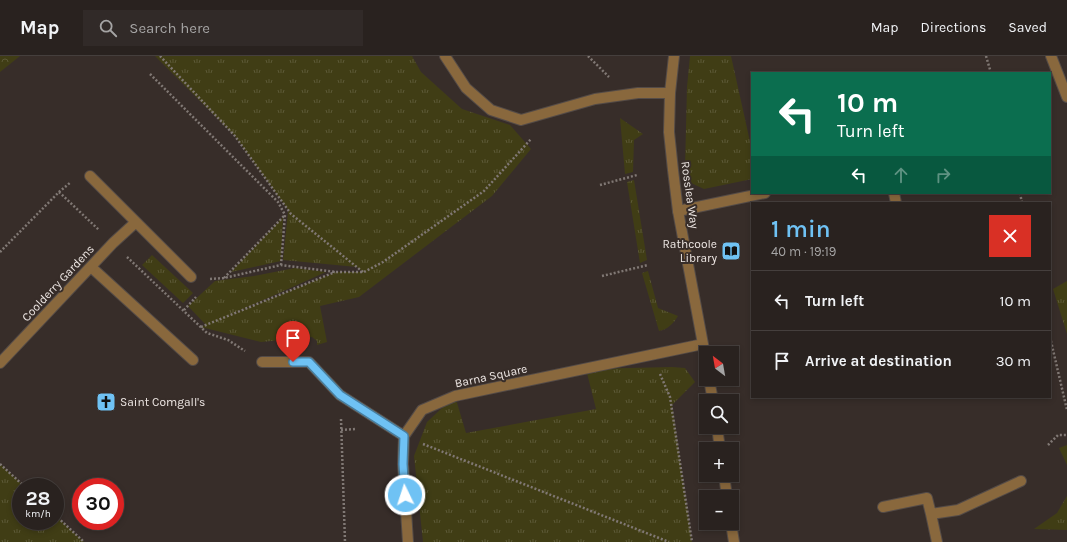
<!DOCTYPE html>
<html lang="en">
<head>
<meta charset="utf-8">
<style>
  body { margin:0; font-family:Karla,sans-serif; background:#312a28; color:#f1f3f6; height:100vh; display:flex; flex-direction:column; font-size:15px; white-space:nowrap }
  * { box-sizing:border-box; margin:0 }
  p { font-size:13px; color:#a5a4a4 }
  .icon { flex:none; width:22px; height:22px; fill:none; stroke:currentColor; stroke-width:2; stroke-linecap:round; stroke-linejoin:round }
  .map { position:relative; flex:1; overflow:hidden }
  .drawer { position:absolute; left:751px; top:146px; width:300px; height:196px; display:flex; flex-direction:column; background:#29221f; border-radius:0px; box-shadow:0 2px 6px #0003,0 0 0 1px #453f3d }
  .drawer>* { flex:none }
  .banner { position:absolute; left:751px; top:16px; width:300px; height:122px; border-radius:0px; box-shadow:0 2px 6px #0003,0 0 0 1px #453f3d; background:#0b6e4f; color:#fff; overflow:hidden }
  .needle { width:26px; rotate:329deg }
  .buttons { position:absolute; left:699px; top:290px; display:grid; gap:8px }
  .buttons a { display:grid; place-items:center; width:40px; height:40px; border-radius:0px; background:#29221f; box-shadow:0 2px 6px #0003,0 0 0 1px #453f3d; font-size:20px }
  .speed { position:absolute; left:12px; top:422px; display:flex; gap:8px; font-size:20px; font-weight:700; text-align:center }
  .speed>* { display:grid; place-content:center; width:52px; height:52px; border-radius:50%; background:#29221f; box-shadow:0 2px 6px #0003,0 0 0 1px #453f3d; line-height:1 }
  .speed small { font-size:10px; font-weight:400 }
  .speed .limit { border:6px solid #d22; background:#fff; color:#111 }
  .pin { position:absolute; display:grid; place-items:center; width:34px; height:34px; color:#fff; margin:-41px -17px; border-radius:50% 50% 50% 0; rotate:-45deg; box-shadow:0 0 4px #0007 }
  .pin .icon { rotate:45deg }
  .me { position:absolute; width:44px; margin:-22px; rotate:356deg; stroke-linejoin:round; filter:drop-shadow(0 0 3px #0008) }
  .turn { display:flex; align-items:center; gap:14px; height:84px; padding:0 20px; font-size:18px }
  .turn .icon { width:52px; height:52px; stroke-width:2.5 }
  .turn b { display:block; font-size:28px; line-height:34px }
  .lanes { display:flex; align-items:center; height:38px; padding:0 20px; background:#0003; justify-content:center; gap:20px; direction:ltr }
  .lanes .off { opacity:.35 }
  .round { display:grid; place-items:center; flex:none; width:42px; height:42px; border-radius:0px; background:#312a28 }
  .summary { display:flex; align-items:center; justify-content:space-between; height:68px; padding:0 20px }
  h1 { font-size:24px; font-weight:600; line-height:30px; color:#6fc2f4 }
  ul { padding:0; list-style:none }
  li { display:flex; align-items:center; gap:12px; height:60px; padding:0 20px; border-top:1px solid #453f3d }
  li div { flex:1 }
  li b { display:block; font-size:15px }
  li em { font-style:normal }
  header { display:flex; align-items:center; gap:24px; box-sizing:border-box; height:56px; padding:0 20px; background:#29221f; border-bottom:1px solid #453f3d }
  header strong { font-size:19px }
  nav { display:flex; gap:22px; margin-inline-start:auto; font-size:14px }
  .search { width:280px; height:36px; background:#312a28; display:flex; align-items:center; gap:10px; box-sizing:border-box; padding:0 14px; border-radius:0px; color:#a5a4a4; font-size:15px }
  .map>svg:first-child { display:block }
</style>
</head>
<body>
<header>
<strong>Map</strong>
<div class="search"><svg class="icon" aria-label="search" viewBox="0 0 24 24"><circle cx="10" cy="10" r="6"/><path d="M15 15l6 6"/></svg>Search here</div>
<nav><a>Map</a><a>Directions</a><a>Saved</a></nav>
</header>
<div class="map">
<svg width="1067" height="486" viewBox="0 0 1067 486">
  <defs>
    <pattern id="grass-tufts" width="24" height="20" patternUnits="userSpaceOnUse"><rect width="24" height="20" fill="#403d15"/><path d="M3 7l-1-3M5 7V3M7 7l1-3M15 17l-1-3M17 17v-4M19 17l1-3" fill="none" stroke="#5c5937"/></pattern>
    <pattern id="park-crowns" width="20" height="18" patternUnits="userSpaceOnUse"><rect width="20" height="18" fill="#403d15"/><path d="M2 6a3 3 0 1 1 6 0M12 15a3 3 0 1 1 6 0" fill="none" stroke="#5c5937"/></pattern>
  </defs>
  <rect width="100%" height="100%" fill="#372d29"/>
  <path fill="url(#grass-tufts)" d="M155,0h257l9,16 41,37 48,16 21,24 -39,47 -133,101 -39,9 7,36 -10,3v-4l-5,-4 -51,5 -60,-15 5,-2 -18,-19 27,-25 39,-5 41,-8 31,4 -96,43 106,-43h27l-6,-5 -74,-7 5,-48 1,-1 -54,-75z
    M690,0h41l20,90h1v33l-48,10 -13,-6 -6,-15 2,-81z
    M620,62l23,16 -9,6 -1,32 -8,2z
    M634,124l13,80 -7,3 -13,-81z
    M283,161l-2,44 -50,11z
    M152,199l41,38 -10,10 -41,-38z
    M648,215l10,37 20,8c-4,7 -11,14 -19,15l-17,-58z
    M1067,225v53l-14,-45z
    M672,311l13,1 10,14 -23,23 20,137h-269l-9,-86 13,-34 28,-26 11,37 130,-24 -10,-40z
    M1067,389v20l-8,-17z
    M0,408l25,23h-4v34h34v-6l29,27h-84z
    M1067,440v34l-33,-1 23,-16z"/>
  <path fill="url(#park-crowns)" d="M0,0h20l-20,16z"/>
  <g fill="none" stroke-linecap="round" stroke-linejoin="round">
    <defs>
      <path id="service" d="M445,0l21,32 25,22 30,10 74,-21 43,-6h32
        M1051,0l16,41
        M894,137l2,10
        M678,155l87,-18
        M91,211l102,93
        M262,306h47l31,33 64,41
        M883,451l44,-9 4,16
        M937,486l-6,-28 27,-4 63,-29"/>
      <path id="minor" d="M674,0l-4,37 -1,39 4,38 5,41 28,149
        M90,120l101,101
        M0,307l113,-120 23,-21
        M709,323l4,22
        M717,371l3,22
        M724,419l3,22
        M731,467l3,19
        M408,486l-5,-78 1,-28 18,-26 33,-14 248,-52"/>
    </defs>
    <use href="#service" stroke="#544b47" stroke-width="12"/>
    <use href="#minor" stroke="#544b47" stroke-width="12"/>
    <path stroke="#807874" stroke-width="2.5" stroke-dasharray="2 2" stroke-linecap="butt" d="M160,0l75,80 56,78 72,58
      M588,0l21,21
      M986,0l5,17
      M150,18l128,128 7,13 -4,50
      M600,129l37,-10
      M59,136l40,38
      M1020,137l2,10
      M0,196l59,-60 12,-10
      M127,201l80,76 21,7 17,11
      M602,220l46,-11
      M224,222l61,-63
      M210,223l14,-1 57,-13 55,7h28l19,-10 101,-71 47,-52
      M184,254l12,-13
      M201,271l134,-55
      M1050,281l17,73
      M660,318l10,23 22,145
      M341,363l4,123
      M341,374l14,-1
      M423,388l246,98
      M1048,389l10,-10h9
      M0,408l25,23
      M55,459l29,27"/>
    <use href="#service" stroke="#89683d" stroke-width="10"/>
    <use href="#minor" stroke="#89683d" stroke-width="10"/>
  </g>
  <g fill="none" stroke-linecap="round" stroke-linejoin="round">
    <defs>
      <path id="route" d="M293,306h16l31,33 64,41 -1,28 2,31"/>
    </defs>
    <use href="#route" stroke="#487e9f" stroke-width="10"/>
    <use href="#route" stroke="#6fc2f4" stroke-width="7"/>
  </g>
  <defs>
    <symbol id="library-square" viewBox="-11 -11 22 22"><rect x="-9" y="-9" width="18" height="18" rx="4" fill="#6fc2f4" stroke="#372d29"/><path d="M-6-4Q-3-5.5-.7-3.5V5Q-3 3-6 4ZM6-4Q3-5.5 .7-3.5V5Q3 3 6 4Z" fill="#111"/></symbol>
    <symbol id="church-square" viewBox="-11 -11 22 22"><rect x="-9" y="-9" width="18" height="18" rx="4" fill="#6fc2f4" stroke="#372d29"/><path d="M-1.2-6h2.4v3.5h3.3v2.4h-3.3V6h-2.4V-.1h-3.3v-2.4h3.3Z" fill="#111"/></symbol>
  </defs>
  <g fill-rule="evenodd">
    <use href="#library-square" x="720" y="184" width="22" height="22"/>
    <use href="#church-square" x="95" y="335" width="22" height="22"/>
  </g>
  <g text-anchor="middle" stroke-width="4" stroke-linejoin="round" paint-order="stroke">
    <g font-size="12" fill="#eee7e4" stroke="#372d29">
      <text transform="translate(690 139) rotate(82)" y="4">Rosslea Way</text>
      <text transform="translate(58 227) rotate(-47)" y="4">Coolderry Gardens</text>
      <text transform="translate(491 320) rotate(-12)" y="4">Barna Square</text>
    </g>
    <g font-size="12" fill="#eee7e4" stroke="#372d29" text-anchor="end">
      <text x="717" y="192">Rathcoole<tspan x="717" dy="14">Library</tspan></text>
      <text x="120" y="350" text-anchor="start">Saint Comgall's</text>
    </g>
  </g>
</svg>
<div class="buttons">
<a><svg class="needle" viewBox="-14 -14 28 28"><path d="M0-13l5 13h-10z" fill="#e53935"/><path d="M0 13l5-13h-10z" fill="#a5a4a4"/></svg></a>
<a><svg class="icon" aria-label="search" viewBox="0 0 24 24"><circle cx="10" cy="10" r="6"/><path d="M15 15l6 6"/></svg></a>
<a>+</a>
<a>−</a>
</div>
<div class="speed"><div>28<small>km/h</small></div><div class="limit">30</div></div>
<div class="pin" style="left:293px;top:306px;background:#d93025"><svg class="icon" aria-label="arrive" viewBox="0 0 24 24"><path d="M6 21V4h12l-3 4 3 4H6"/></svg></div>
<svg class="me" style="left:405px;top:439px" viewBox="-20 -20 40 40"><circle r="17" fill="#6fc2f4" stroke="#fff" stroke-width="3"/><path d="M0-11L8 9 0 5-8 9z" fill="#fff"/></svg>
<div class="banner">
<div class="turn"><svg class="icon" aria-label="left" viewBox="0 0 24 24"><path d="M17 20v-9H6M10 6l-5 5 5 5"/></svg><div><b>10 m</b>Turn left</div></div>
<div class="lanes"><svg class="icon" aria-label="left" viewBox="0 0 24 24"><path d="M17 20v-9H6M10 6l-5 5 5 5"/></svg><svg class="icon off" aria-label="ahead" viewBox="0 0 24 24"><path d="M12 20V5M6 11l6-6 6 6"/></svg><svg class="icon off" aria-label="right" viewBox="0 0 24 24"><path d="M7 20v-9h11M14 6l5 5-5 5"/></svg></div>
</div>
<section class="drawer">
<div class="summary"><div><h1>1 min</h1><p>40 m · 19:19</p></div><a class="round" style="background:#d93025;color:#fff"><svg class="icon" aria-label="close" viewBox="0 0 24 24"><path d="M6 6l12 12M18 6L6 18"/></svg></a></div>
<ul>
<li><svg class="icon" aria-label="left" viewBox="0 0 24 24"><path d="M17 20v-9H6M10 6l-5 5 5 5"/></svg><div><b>Turn left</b></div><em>10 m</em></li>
<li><svg class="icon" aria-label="arrive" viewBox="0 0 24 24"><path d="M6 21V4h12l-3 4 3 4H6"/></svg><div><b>Arrive at destination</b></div><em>30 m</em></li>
</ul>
</section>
</div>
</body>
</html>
